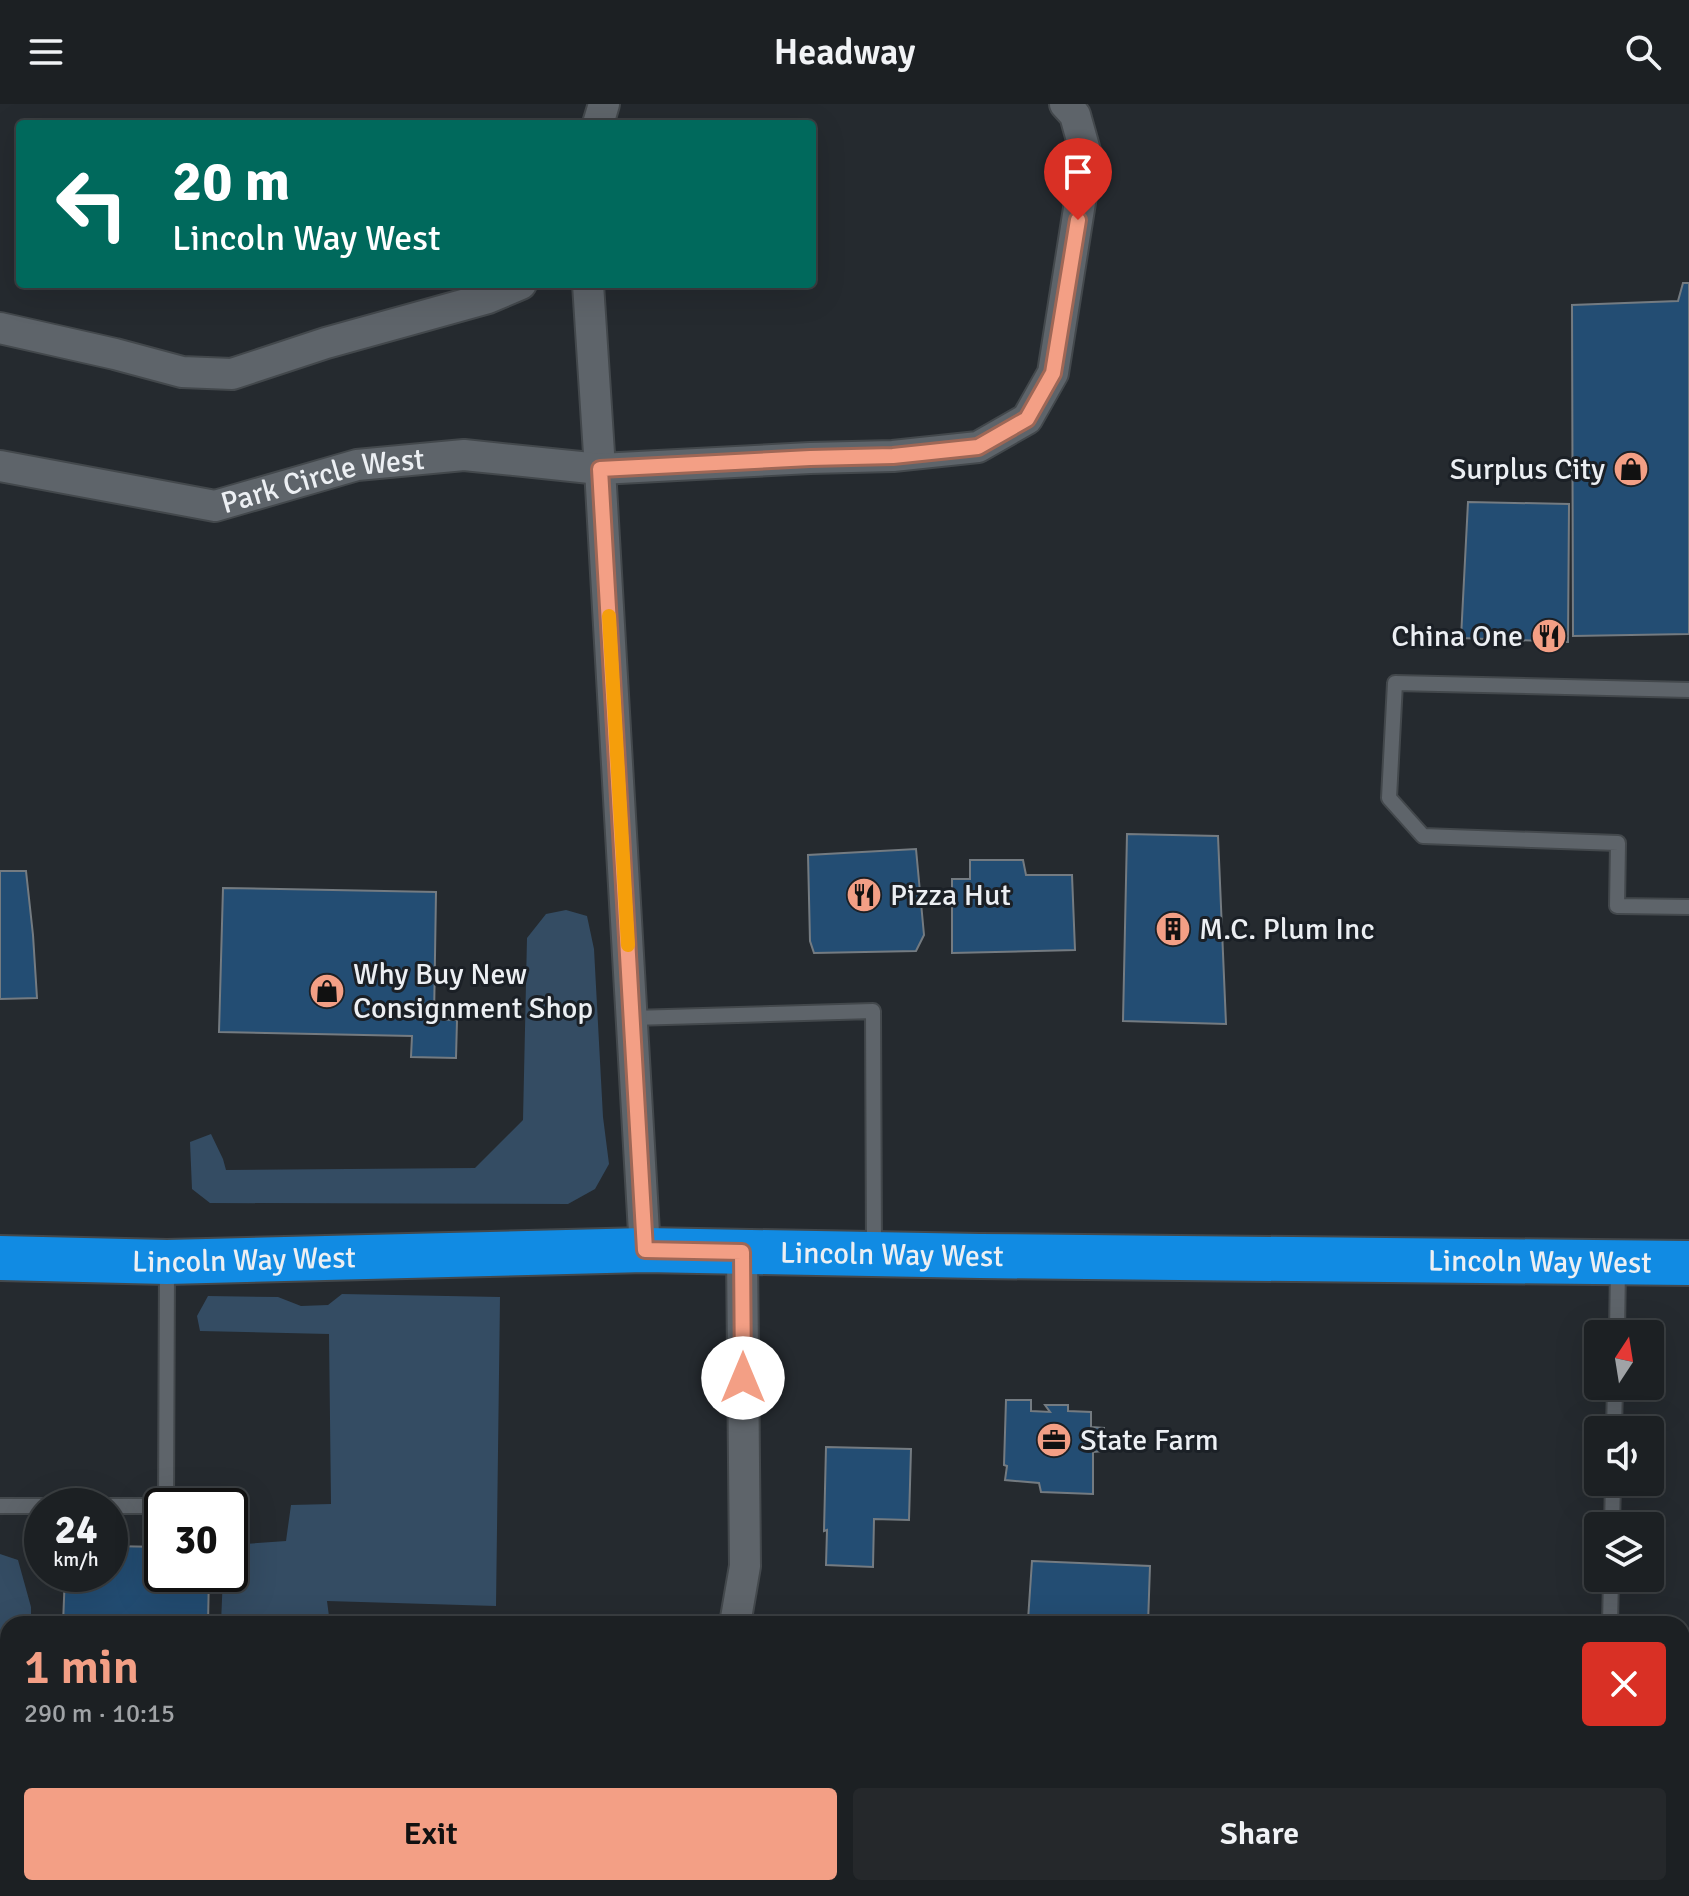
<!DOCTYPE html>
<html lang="en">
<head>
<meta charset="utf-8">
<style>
  body { margin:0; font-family:Signika,sans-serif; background:#25282b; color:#f1f3f6; height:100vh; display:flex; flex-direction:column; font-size:30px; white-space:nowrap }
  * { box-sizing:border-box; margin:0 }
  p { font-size:26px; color:#a0a3a6 }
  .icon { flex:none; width:44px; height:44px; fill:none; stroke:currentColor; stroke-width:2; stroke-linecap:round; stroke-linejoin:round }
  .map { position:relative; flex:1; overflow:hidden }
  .side { position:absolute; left:0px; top:1512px; width:1690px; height:280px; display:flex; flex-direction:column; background:#1c2023; border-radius:24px 24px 0 0; box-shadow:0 8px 32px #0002,0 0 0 2px #3a3e41 }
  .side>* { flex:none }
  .top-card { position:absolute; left:16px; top:16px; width:800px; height:168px; border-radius:8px; box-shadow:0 8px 32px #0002,0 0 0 2px #3a3e41; background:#00695c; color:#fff; overflow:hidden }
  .needle { width:52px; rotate:12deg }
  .buttons { position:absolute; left:1584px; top:1216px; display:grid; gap:16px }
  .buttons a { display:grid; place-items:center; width:80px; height:80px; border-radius:8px; background:#1c2023; box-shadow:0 8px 32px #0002,0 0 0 2px #3a3e41; font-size:40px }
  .speed { position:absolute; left:24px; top:1384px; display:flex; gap:16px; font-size:40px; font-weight:700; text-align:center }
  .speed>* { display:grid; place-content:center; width:104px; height:104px; border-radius:50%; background:#1c2023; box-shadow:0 8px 32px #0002,0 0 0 2px #3a3e41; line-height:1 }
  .speed small { font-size:20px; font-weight:400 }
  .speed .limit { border:4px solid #111; border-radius:12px; background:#fff; color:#111 }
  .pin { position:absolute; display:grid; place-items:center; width:68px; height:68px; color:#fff; margin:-82px -34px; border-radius:50% 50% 50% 0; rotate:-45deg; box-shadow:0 0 8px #0007 }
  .pin .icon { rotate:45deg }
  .me { position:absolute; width:88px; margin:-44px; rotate:0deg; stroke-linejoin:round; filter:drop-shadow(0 0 6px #0008) }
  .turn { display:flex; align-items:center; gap:28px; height:168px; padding:0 24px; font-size:36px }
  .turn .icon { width:104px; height:104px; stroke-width:2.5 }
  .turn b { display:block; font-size:56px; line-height:68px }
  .round { display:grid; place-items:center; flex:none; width:84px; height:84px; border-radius:8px; background:#25282b }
  .summary { display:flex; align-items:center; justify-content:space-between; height:136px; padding:0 24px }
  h1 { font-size:48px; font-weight:600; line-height:60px; color:#f39f85 }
  .button { display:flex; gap:16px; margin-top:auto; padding:16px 24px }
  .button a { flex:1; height:92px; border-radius:8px; background:#f39f85; color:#111; font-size:32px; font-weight:600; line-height:92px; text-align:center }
  .button a+a { background:#25282b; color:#f1f3f6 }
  header { display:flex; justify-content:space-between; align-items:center; height:104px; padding:0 24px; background:#1c2023; font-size:36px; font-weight:600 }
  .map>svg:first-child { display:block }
</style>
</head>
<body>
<header><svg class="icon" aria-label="menu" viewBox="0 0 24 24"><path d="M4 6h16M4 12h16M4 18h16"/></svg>Headway<svg class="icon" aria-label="search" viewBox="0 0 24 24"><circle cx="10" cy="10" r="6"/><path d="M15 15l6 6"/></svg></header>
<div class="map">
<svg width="1689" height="1792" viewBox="0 0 1689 1792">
  <rect width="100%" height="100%" fill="#252a2f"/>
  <path fill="#344c63" d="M566,806l21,6 7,33 9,168 6,47 -14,25 -27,15 -358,-1 -18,-14 -2,-47 21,-8 12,25 3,11 249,-2 48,-48 4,-182 19,-24z
    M342,1190l158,3 -4,309 -169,-5 3,23h-109l2,-50h7v-29l56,-4 5,-36 40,-1 -2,-170 -129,-3 -3,-15 11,-20 70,1 23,9 27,-1z
    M0,1450l18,6 13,47v17h-23v228h-8z"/>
  <path fill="#234d73" stroke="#747b81" stroke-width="2" d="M1683,179h6v351l-116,2 -1,-331 106,-4z
    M1468,398l101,2 -1,138 -107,-4z
    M1127,730l91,2 8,188 -103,-3z
    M916,745l8,86 -8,16 -102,2 -4,-12 -2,-86z
    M970,756h53l3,15h46l3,75 -123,3v-74h18z
    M0,767h26l7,64 4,63 -37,1z
    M223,784l213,4 -2,127 23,1 -1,38 -45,-1 1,-21 -193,-4z
    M1006,1296h25v11l19,1 -5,-7h23v6l23,1v15l13,1 -1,23 -10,1v42l-52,-2 -2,-9 -34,-3 2,-14 -3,-1z
    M826,1343l85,2 -2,71 -35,-1 -1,48 -47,-2 1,-35 -3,1z
    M110,1442l52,1v27h47l-1,50h-145l2,-50h45z
    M1032,1457l118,5 -2,58h-165l1,-7 44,3z"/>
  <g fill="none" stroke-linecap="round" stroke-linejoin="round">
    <defs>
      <path id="lane" d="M1689,586l-294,-7 -6,115 34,38 195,7 -1,63 72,1
        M632,914l241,-7 1,239
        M1617,1230l1,-68
        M1614,1326l1,-44
        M0,1402h42
        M110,1402h56l1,-240
        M1612,1422l1,-44
        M1610,1520l1,-46
        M418,1784l9,8
        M1611,1784v8"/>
      <g id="street">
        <path d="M598,20l6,-20"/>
        <path d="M588,180l12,185 45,781"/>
        <path d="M0,224l115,26 67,18 50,2 94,-31 162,-45 33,-14"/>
        <path id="s1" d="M0,362l215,40 142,-41 107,-10 136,14 210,-11 83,-2 85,-9 49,-28 26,-46 34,-215 -12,-43 -10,-11"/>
        <path d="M735,1520l10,-58 -3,-314"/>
        <path d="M664,1792l1,-8"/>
      </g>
      <g id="highway">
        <path id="s2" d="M0,1154l167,4 478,-12 335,6 709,7"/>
      </g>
    </defs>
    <use href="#lane" stroke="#43484c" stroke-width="18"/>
    <use href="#street" stroke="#43484c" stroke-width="34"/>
    <use href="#highway" stroke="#43484c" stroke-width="48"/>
    <use href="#lane" stroke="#5e646a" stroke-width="14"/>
    <use href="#street" stroke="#5e646a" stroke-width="30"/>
    <use href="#highway" stroke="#118be3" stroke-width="44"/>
  </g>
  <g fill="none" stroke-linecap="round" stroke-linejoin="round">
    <defs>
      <path id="route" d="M743,1274l-1,-126 -97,-2 -45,-781 210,-11 83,-2 85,-9 49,-28 26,-46 25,-153"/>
    </defs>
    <use href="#route" stroke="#9e6756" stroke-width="20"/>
    <use href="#route" stroke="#f39f85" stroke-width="14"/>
    <path stroke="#f59e0b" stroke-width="14" d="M609,512l19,329"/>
  </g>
  <defs>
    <symbol id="shop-disc" viewBox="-11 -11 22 22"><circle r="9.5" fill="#f39f85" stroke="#1b2026"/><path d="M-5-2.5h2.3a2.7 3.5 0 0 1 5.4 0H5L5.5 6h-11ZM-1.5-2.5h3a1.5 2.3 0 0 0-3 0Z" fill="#111"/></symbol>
    <symbol id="restaurant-disc" viewBox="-11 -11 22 22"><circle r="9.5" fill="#f39f85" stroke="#1b2026"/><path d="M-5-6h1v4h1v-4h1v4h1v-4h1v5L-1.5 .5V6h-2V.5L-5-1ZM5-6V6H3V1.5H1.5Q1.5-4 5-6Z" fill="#111"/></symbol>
    <symbol id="building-disc" viewBox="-11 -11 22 22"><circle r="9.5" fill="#f39f85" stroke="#1b2026"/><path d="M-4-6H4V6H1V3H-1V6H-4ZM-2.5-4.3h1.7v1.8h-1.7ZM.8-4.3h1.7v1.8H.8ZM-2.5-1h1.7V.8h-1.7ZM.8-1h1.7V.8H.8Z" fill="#111"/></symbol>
    <symbol id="office-disc" viewBox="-11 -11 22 22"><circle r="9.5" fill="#f39f85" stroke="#1b2026"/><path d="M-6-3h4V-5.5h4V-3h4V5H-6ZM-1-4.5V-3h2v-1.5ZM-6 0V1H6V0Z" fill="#111"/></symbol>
  </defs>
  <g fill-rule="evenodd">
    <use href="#shop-disc" x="1611" y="345" width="40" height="40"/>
    <use href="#restaurant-disc" x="1529" y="512" width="40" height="40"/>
    <use href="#restaurant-disc" x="844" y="771" width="40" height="40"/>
    <use href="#building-disc" x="1153" y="805" width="40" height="40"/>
    <use href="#shop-disc" x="307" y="867" width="40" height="40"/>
    <use href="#office-disc" x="1034" y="1316" width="40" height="40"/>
  </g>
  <g text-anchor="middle" stroke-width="6" stroke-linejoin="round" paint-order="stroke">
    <g font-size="30" fill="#eceff3" stroke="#1b2026" text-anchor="start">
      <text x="1605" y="375" text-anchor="end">Surplus City</text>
      <text x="1523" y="542" text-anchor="end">China One</text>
      <text x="890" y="801">Pizza Hut</text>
      <text x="1199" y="835">M.C. Plum Inc</text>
      <text x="353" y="880">Why Buy New<tspan x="353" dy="34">Consignment Shop</tspan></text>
      <text x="1080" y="1346">State Farm</text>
    </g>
    <g font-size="30" fill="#eceff3" stroke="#1b2026">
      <text dy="10" stroke="none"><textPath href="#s1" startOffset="330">Park Circle West</textPath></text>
      <text dy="10" stroke="none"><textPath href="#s2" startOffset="892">Lincoln Way West</textPath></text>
      <text dy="10" stroke="none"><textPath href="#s2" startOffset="244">Lincoln Way West</textPath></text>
      <text dy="10" stroke="none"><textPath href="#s2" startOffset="1540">Lincoln Way West</textPath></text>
    </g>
  </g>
</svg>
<div class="buttons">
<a><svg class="needle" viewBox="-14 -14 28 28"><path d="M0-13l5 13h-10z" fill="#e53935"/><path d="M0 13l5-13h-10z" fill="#a0a3a6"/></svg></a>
<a><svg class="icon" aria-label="sound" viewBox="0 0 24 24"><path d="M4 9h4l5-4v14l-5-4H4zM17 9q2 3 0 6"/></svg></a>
<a><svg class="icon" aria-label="layers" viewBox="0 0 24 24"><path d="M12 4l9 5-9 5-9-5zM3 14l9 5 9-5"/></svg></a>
</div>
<div class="speed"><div>24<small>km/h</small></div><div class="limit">30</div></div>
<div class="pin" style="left:1078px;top:116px;background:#d93025"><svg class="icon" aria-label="arrive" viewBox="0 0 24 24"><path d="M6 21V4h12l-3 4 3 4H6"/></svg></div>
<svg class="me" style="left:743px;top:1274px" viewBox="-20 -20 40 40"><circle r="19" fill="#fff"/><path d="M0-13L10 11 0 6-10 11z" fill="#f39f85"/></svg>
<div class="top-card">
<div class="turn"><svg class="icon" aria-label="left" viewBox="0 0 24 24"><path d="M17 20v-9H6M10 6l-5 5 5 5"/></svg><div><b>20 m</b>Lincoln Way West</div></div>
</div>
<section class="side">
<div class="summary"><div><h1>1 min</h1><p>290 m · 10:15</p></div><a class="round" style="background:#d93025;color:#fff"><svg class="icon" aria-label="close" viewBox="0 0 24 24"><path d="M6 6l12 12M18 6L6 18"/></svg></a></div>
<div class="button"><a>Exit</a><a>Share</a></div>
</section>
</div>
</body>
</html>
